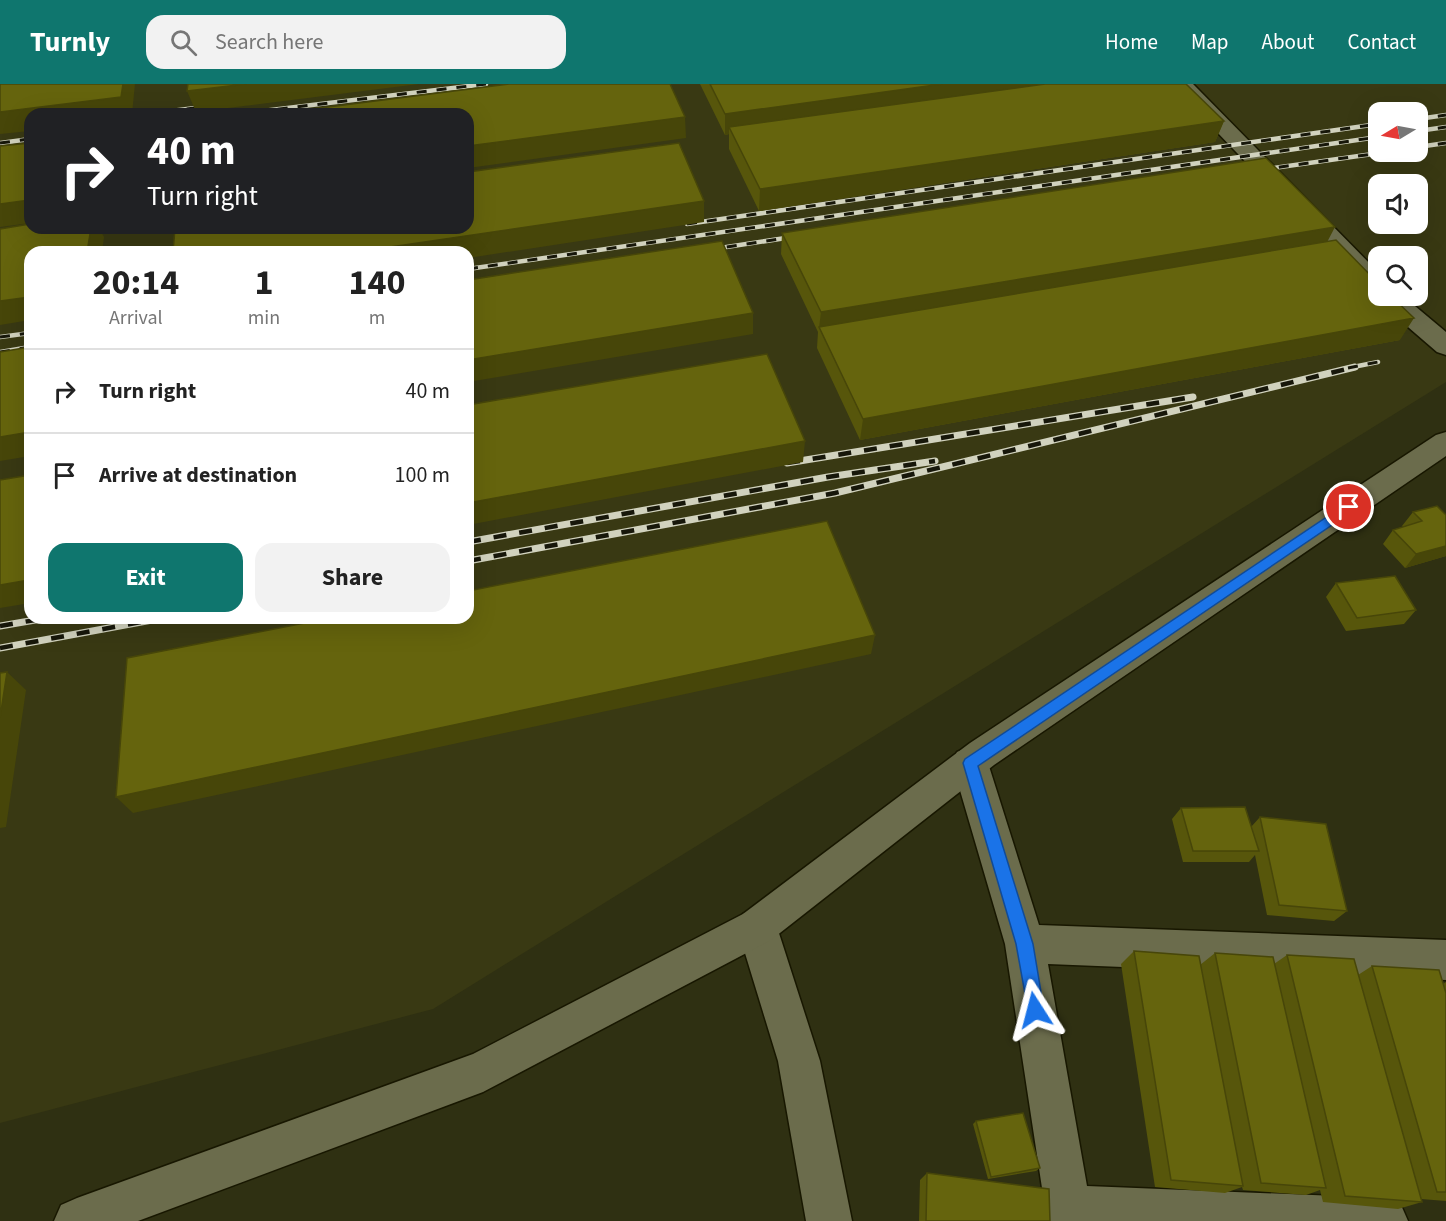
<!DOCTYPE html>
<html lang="en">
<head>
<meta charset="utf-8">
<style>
  body { margin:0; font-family:"Source Sans 3",sans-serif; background:#f2f2f2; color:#222; height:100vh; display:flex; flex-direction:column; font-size:22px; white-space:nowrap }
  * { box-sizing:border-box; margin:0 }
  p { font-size:20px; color:#767676 }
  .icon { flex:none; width:33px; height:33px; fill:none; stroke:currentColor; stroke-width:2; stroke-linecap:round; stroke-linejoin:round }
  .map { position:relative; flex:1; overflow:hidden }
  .details { position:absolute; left:24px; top:162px; width:450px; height:378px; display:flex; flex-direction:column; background:#fff; border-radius:18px; box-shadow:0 6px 24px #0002 }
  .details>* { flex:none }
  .hud { position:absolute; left:24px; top:24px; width:450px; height:126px; border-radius:18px; box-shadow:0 6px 24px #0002; background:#202124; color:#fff; overflow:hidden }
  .needle { width:39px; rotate:260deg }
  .tools { position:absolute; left:1368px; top:18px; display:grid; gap:12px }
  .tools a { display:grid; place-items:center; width:60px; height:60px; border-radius:12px; background:#fff; box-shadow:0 6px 24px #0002; font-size:30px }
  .pin { position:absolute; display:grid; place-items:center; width:51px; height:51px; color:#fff; margin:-26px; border:3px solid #fff; border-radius:50%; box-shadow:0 2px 6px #0007 }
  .me { position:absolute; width:66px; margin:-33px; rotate:351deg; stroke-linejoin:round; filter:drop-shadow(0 0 4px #0008) }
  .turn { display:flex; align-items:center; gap:21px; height:126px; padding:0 24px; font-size:27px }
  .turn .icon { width:78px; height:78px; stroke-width:2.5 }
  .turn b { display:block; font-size:42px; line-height:51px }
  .eta { display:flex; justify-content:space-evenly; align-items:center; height:102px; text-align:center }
  .eta b { font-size:36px; font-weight:700; line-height:42px }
  .primary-button { display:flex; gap:12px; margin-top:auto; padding:12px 24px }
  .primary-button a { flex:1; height:69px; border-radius:18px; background:#0f766e; color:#fff; font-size:24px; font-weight:700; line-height:69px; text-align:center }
  .primary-button a+a { background:#f2f2f2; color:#222 }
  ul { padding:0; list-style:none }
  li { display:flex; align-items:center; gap:18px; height:84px; padding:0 24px; border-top:2px solid #e0e0e0 }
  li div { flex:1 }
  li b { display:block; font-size:22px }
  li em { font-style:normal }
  header { display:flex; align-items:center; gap:36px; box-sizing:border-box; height:84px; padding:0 30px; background:#0f766e; color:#fff }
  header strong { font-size:28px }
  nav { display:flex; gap:33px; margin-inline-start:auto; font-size:21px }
  .search { width:420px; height:54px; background:#f2f2f2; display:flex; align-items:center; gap:15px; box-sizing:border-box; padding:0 21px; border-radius:18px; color:#767676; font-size:22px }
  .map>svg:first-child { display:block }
</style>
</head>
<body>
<header>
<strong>Turnly</strong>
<div class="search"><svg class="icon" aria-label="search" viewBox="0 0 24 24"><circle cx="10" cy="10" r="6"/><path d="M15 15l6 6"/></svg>Search here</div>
<nav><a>Home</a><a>Map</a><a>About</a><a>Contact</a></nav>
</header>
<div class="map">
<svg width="1446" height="1137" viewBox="0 0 1446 1137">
  <rect width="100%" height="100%" fill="#2f3012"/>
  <path fill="#393913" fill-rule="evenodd" d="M0,0h1446v298l-1013,627 -433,114zM1378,28h40v40h-40zM30,30h438v114h-438zM1378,100h40v40h-40zM30,168h438v366h-438zM1378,172h40v40h-40z"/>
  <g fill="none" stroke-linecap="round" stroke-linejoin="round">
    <defs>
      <path id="minor" d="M1171,0h22l185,188v24h25l43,36v23l-9,-3 -58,-50 -4,-6 2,-3 -8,-2z
        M970,663l13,5 5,11 51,162 407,15v40l-398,-16 39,222 298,12 16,7 7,16h-361l-42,-277 -53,-181 5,-11z
        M757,824l14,6 6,13 43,134 32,160h-46l-28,-160 -41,-134 6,-13z"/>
      <path id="tertiary" d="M1446,348v24l-452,309 -223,175 -288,152 -345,129h-84l7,-16 16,-7 396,-144 270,-140 227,-171 466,-308z"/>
    </defs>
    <use href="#minor" stroke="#181700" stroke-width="3"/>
    <use href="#tertiary" stroke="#181700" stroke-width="3"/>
    <use href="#minor" fill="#6b6c4c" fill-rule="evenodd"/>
    <use href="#tertiary" fill="#6b6c4c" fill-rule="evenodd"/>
    <defs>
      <path id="rail-far1" d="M147,30l64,-8
        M238,30l248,-30
        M1418,35l28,-4
        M1418,47l28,-4
        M0,59l30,-4
        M1418,63l28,-4
        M1259,86l128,-18
        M687,140l691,-100
        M707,166l92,-14
        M468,185l910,-132
        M0,253l30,-4
        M0,268l30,-5
        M1348,284l30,-6"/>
      <path id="rail" d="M787,379l406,-66
        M468,458l360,-65 107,-16
        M468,477l367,-68 520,-126
        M0,542l47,-8
        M0,564l163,-30"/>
    </defs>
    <use href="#rail-far1" stroke="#d1d2be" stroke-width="4.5"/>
    <use href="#rail" stroke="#d1d2be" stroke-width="7"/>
    <use href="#rail-far1" stroke="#17170a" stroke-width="3" stroke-dasharray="10" stroke-linecap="butt"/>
    <use href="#rail" stroke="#17170a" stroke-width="4.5" stroke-dasharray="13" stroke-linecap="butt"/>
  </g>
  <path fill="#57560b" d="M700,0h486l38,37 -9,21 -456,69 -30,-62v-15l-4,1z
    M782,149l546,9 72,98 -540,100 -43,-92 1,-16 -37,-78z
    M1413,428l33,3v41l-41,12 -22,-24 10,-14 10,-3 -1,-1z
    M1336,499l80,27 -12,14 -58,7 -20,-34z
    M1181,724l70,19 9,-10 87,94 -13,10 -67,-6 -12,-60 -6,7h-66l-11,-43z
    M1134,867l66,14 15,-12 59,11 13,-9 71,20 14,-9 71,18 3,-2v219l-25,-2 1,3 -24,7 -75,-7 -3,-12 -14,5 -63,-5 -1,-3 -17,6 -70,-6 -34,-223z
    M976,1037l64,47 -4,3 -48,8 -15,-55z
    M927,1089l123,48h-131l1,-41z"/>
  <path fill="#474609" d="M123,0h12l-3,30h-102v17l-30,3v-22z
    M246,0h173l-223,28 -9,-21z
    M942,0h147l-360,43v7l-4,1v-21z
    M685,33l1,21 -218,30v-22z
    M1224,37l-9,21 -456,69 1,-22z
    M30,116v23l-30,4v-23z
    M704,117v21l-236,36v-6h-112z
    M1335,143l-11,21 -505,80 2,-16z
    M91,144h8l5,9 -2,15h-15z
    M30,213v23l-30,5v-24z
    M753,229v21l-285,48v-22z
    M1414,234l-14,22 -540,100 3,-21z
    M30,348v24l-30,5v-24z
    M805,357l-2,21 -335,63v-22z
    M1446,462v10l-41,12 11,-14z
    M30,492v27l-30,5v-23z
    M875,551l-4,19 -738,159 -17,-16z
    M7,588l19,18 -20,137 -6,1v-110z"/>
  <path fill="#65640d" stroke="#474609" stroke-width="1.5" d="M0,0h123l-2,13 -121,15z
    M188,0h58l-59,7z
    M509,0h161l15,33 -217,29v-32h-195z
    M710,0h232l-217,30z
    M1045,0h141l38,37 -464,68 -31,-62z
    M30,59v57l-30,4v-58z
    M679,59l25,58 -348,51h-183l2,-24h293v-56z
    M1266,74l69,69 -514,85 -39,-79z
    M30,140v4h61l-4,24h-57v45l-30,4v-72z
    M1336,156l42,43v13h13l23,22 -551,101 -44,-92z
    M722,157l31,72 -285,47v-80z
    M30,263v85l-30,5v-85z
    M767,270l38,87 -337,62v-98z
    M30,391l-1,105 -29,5v-105z
    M1437,422l9,9v31l-30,8 -23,-24 29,-9 -9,-9z
    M827,437l48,114 -759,162 11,-139 203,-40h138v-27z
    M1395,492l21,34 -59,8 -21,-35z
    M7,588l-7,46v-45z
    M1245,723l14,44h-66l-12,-43z
    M1260,733l66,7 21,87 -68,-6z
    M1134,867l65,5 44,230 -72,-6z
    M1215,869l58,4 53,231 -65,-5z
    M1287,871l67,4 68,243 -77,-6z
    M1372,882l67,4 7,23v199h-9z
    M1023,1029l17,55 -49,9 -15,-56z
    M927,1089l122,16 1,32h-124z"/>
  <path fill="#1a73e8" stroke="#114b97" stroke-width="1.5" d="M1349,418l5,2v6l-376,256 55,178 11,66 -3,6 -6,3 -6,-3 -13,-72 -53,-181 2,-4z"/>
</svg>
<div class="tools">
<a><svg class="needle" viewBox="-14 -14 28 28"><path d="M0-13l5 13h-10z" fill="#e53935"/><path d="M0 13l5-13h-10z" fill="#767676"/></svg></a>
<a><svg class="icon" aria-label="sound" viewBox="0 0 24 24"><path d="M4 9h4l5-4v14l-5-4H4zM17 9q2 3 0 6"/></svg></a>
<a><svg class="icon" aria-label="search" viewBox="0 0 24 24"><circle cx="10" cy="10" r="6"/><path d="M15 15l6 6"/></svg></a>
</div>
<div class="pin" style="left:1349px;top:423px;background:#d93025"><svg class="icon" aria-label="arrive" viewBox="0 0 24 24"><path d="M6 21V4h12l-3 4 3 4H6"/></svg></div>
<svg class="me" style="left:1035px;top:926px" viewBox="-20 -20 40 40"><path d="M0-17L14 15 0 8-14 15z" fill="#1a73e8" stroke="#fff" stroke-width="4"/></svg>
<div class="hud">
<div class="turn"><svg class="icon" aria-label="right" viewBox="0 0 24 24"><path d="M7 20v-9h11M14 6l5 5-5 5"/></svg><div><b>40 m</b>Turn right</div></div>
</div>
<section class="details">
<div class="eta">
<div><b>20:14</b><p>Arrival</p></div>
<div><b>1</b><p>min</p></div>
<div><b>140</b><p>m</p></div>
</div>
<ul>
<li><svg class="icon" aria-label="right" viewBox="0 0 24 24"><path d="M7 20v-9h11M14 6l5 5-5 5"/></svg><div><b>Turn right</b></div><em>40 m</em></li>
<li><svg class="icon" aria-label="arrive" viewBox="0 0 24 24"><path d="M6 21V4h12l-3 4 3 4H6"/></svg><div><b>Arrive at destination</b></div><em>100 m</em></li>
</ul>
<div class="primary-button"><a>Exit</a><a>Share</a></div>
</section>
</div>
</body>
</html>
